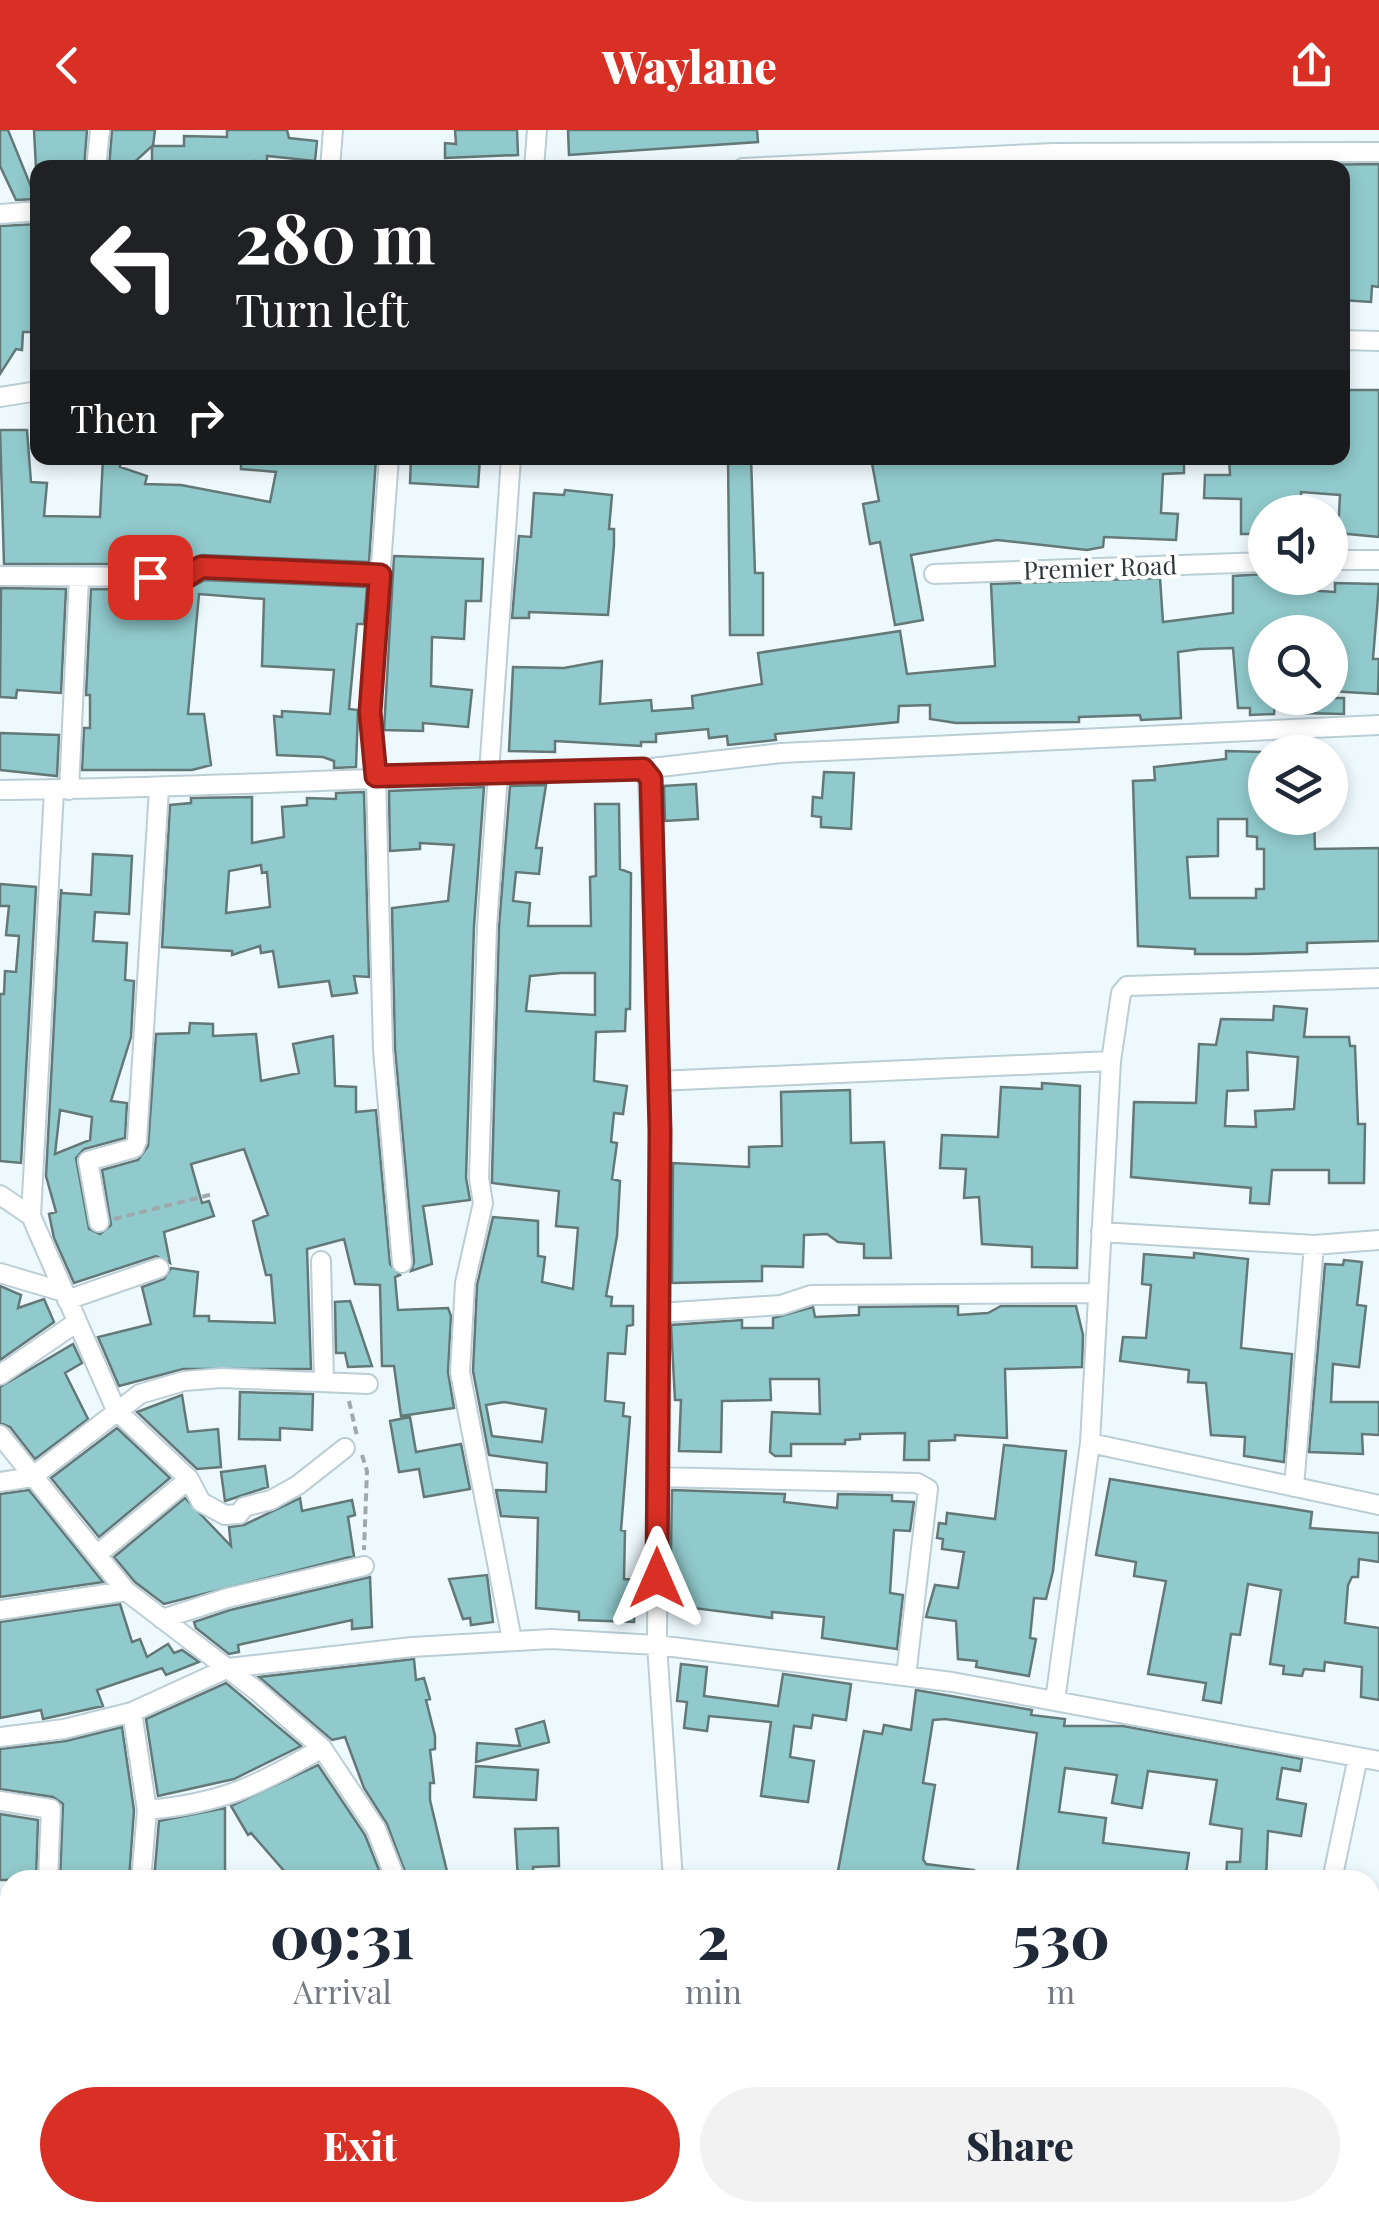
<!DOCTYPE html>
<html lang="en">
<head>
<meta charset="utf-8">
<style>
  body { margin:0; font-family:"Playfair Display",serif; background:#f2f2f3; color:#1f2937; height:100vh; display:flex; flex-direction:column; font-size:38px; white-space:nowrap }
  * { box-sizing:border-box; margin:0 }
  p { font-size:32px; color:#747a83 }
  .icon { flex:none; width:55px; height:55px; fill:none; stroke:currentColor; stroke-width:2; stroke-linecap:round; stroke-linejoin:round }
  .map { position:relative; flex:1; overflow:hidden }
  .drawer { position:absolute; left:0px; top:1740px; width:1380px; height:352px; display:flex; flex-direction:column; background:#fff; border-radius:30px 30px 0 0; box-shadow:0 5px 15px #0003 }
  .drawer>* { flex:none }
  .hud { position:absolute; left:30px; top:30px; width:1320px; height:305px; border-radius:20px; box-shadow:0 5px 15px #0003; background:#202124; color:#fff; overflow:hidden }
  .buttons { position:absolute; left:1248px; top:365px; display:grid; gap:20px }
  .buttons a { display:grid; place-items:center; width:100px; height:100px; border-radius:50%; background:#fff; box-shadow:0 5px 15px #0003; font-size:50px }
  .pin { position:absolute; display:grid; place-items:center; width:85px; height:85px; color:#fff; margin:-42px; border-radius:20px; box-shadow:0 5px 15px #0006 }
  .me { position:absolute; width:110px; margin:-55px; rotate:0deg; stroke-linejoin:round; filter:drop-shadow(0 0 8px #0008) }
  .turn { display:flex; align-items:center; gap:35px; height:210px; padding:0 40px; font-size:45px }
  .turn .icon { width:130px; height:130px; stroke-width:2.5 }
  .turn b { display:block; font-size:70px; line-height:85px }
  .then { display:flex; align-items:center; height:95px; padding:0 40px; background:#0003; gap:20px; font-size:38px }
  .eta { display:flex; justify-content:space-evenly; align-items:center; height:170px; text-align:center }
  .eta b { font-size:60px; font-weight:800; line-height:70px }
  .action { display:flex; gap:20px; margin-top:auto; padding:20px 40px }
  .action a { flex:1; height:115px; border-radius:60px; background:#d93025; color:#fff; font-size:40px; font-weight:800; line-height:115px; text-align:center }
  .action a+a { background:#f2f2f3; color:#1f2937 }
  header { display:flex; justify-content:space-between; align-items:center; height:130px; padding:0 40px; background:#d93025; color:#fff; font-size:45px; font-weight:800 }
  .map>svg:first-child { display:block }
</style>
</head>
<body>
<header><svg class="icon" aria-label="back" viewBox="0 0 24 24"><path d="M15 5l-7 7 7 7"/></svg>Waylane<svg class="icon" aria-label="share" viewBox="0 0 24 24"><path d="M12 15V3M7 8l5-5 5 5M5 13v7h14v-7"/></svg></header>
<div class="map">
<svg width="1379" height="2091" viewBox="0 0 1379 2091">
  <rect width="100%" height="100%" fill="#eef9fe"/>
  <path fill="#91cacc" stroke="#647878" stroke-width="2.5" fill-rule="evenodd" d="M0,0h8l28,69 -20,1 -16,-34z
    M34,0h53l-3,38h-48z
    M112,0h43l-2,16h31v-10l43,1v-7h60l2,8 28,3 -2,20 -48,-5v6l-14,-1 -1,7h-100v-22l-24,22h-19z
    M455,0h62l1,25 -73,3v-15l11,1z
    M568,0h189l1,12 -189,13z
    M1379,34v123l-7,-1 -1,16 -29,-2v-132l-35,-3z
    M38,94v108h-15l-1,18 -6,-1 -16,25v-148z
    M1342,260h37v147l-41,-4 2,-38 -39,-3v20h-36v22h-24v-35l-37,-1 1,-23h25l-1,-17h113z
    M0,300h27l4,52 16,1 -3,33 56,1 3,-59h18l-1,9 27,9 -2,8 36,1 89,17 6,-30 -35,-3v-11h135l-7,104 -167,-7 -20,9h-178z
    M411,328h69l-2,29 -68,-4z
    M728,328h23l4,115h8v62h-33z
    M871,328h313v15l-21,1 -2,39 17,1 -2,26 -72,-3 -1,10 -16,3 -90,-10 -86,15 12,65 -28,5 -15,-83 -10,2 -7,-40 16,-3z
    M565,360l47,5 -3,34h5v16l-6,70 -79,-3v6h-17l7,-82 12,1 3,-44 30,2z
    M394,426l89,3 -2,42h-15l-2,38 -32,-2 -1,49 41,4 -4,37 -45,-4v8l-39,-1z
    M1265,444l25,4 -1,11 46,3v-9l44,1 -6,75h6l-1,35 -48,-3v-59l-50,-1 -15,1v66h10l-1,16 -24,1v-7h-12l-5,-60 -34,1 -21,3 3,66 -40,2 -1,-5 -61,2v5l-123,1 -26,-4v-14l-31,1 -1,16 -123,12 1,6 -48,5 -1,-9 -18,2 -1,-9 -52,5v8h-15v4l-86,-5v11l-46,-1 4,-84 51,1 38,-7 -2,43 51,-4 1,11 41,-3 -1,-12 70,-12 -4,-31 142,-22 7,43 88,-8 -4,-82 169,-6 3,44 70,-9v-37z
    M205,450l162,7 -3,37h-7l-8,85 9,1 -2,57 -22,1v-7l-11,-4 -46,-2 -3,-39 8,1v-6l48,3 4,-44 -72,-4 2,-67 -65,-5 -11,120h16l7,51 -19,5h-110l2,-42h6v-33h-4l5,-106 95,1z
    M1,458l65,1 -5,104 -44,-3 -1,8 -16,-1z
    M1297,568h47v16l-46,-1z
    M0,603l59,2 -2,41 -57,-6z
    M1226,621l38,1 1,66h49l1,31 64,-1v93l-72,2v9l-59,2h-53v-5l-57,-3 -5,-165 22,-1 -1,-13 72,-8zM1218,689h29v17l10,1v12h7v40h-8v9h-66l-3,-41 31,-1z
    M824,642l30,1 -3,56 -30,-2v-10l-9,-1 1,-19 9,1z
    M696,654l2,35 -33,2 -1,-35z
    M546,655l-10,63h6l-3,26 -23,-2 -3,29 17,2 -2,23h63l-1,-49 6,-1 -1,-72h24l1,65 11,4 -1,136h-4l-1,22 -29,1 -2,49 33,5 -4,28 -9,-1 -3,29 6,1 -5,36 8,2 -3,55 -11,60 6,1 -1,9h22v19l-6,1 -2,28 -17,-1 -3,48 19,2 -1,13 7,1 -9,113 4,1 -1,48 12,1 -2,42 -55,-2v-8l-43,-4 2,-90 -37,-2 -5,-26 50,2 1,-29 -58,-8 -16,-84 4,-86 16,-68 45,4v35l7,1 -3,25 31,7 5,-61 -22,-2 3,-35 -67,-8v-6l7,-250 11,-141zM561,843h34v42l-69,-4 4,-35zM504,1272l42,7 -4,33 -50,-6 -6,-31z
    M484,657l-10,139 -8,252 4,22 -47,6 9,58 -21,7 3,-9 -19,-213 -3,-141 56,-7 6,-56 -34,-2v6l-30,2 -1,-60z
    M364,662l5,185 -15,-1 3,17 -25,3 -3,-15 -50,6 -6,-36 -12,2 -1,-7 -28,9v-4l-70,-4 8,-142 21,-2v-5l61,-1v46l32,-6 -2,-30 25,-2v-7l29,1v-6zM261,735l1,8 5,-1 3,35 -44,6 3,-42z
    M93,724l39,2 -3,58 -34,-2 -2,29 34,2 -2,37 9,1 -3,56 -20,64 16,2 -2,35 -41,11 -8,9 13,71 11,5 11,-9 -9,-55 36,-10 10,-14 8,-112 33,-1 1,-10 23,1v12l43,-2 5,47 38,-8 -6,-29 40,-8 2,50 21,1v25l20,-2 14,154 10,11 -5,2 3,33 50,-2 3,8 -3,56 6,36 -53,8 -7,-50h-12l-2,-81 -25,-1 -11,-45 -37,10 4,120h-128l-64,17 -21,-49 53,-13 -9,-37 22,-8 7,-11 27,4 -4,44h15v5l66,2 -4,-48h-5l-13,-54 15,-6 -24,-66 -53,15 11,39 7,-2 5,15 -50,16 6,31 -14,-7 -82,27 -20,-45 -5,-24 7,-2 -10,-36 15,-287 1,4 29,2zM60,980l32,7 -2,23 -35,14z
    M0,754l36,3 -15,276 -21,-2v-167h4l1,-23 11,1 3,-36 -13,-1 3,-29h-9z
    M1274,876l33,3 -3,28h45l1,9h5l3,78h7l-1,59h-35v-13h-57l-3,34 -19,-1 1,-15 -120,-11 3,-75 62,1 3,-59 17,1 5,-26 52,1zM1247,922l51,5 -4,52 -39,2 1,16 -31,-1 2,-35 21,-1z
    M1042,953l38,3 -3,182 -45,-1v-20l-50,-3 -3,-47 -15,1 2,-29 -26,-1 2,-33 56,2 3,-50 41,2z
    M850,960l1,53 33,-1 7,116h-27v-14l-26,-2 -11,-8 -23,1 -1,32 -41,-1v15l-90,2 1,-120 76,4v-20l33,-1 -1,-54z
    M1194,1123l54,6 -7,89 51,6 -8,108 -40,-6 1,-19 -34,-2 -5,-52 -18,-1 1,-12 -69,-9 3,-24 23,1 5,-53 -9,-1 2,-30 50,4z
    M1344,1130l18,2 -5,43 9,1 -7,61 -26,-3 -2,38h48v33l-17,-1 1,20 -54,-2 16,-188 18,1z
    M0,1156l21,9 -3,13 26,-9 10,23 -54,38z
    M350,1171l22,65 -24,1 -3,-14h-9l-1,-51z
    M958,1176v9l30,-2 13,-7h75l7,29 -1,32 -77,2 2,69 -52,-3v5l-26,1v19h-25l1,-27 -45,1v5l-15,1v4h-54v12h-16l-5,-4 2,-40 48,2 -1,-35h-49l1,21 -49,1 -1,51 -42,-1 2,-51h-6l-4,-75 71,-5v8h31v-10l40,-11 2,10 44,-2v-8z
    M73,1214l9,19 -17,10 23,46 -53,40 -25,-32 -10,-4v-36z
    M240,1262l73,2 -1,36 -32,-2v12l-41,-1z
    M182,1265l6,37 30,-3 3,38 -24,2 -60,-57z
    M410,1287l6,35 45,-8 9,45 -46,8 -5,-28 -20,3 -9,-51z
    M117,1298l53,50 -71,59 -48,-59z
    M1004,1315l62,6 -13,120 -7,28 -12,-1 -4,40 6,1 -7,37 -53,-9 1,-6 -19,-2 -2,-38 -30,-4 9,-32 23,3 6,-36 -22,-3 1,-10 -6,-1 2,-15 7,1 1,-11 48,6z
    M265,1336l3,21 -43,14 -4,-29z
    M1110,1349l202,33 -2,16 69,5v29l-20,-3 -1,18h-6l-4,8 -3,38 34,5v72l-18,-3 1,-30 -37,-5 -1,9 -20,-2 -2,7 -19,-2 1,-8 -14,-2 11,-74 -33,-6 -8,51 -9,-1 -10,69 -18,-3 3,-17 -58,-9 18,-93 -32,-5 2,-14 -40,-7z
    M29,1360l74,92 -103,15v-103z
    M672,1360l113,4 -1,8 53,6 1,-14 54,1v6l22,1 -4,29 -16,-1 -4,63 13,2 -6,54 -75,-11 2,-21 -52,-5v6l-102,-13z
    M185,1368l46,48 -2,-19 15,-2 56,-27 2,13 50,-11 3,15 -7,2 6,39 -190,48 -29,-22 -21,-25z
    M487,1445l6,47 -22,3 -1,-7 -7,1 -14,-40z
    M370,1447l2,50 -20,2v-9l-114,25 1,7 -10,2 -33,-26 -2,-6 36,-12z
    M120,1474l12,38 8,-3 7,18 21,-13 6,9 8,-3 17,12 -33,13 -4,-7 -65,22 6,16 -60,13 -2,-9 -41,8v-96z
    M414,1529l2,21 8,-2 6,21 -4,1 9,36v13l-5,1 4,33h-4v17l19,80h-41l-21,-56 -23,-36 -19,-51 -13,3 -73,-63z
    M681,1534l26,3 -3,29 74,10 5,-32 68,10 -5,36 -33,-5 -2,13 -17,-2 -4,31 24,4 -6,41 -47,-6 10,-74 -62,-6 -2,15 -23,-3 3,-26 -10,-1z
    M226,1553l75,63 -67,33 -76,17 -12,-77z
    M916,1560l116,20 -1,5 34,4 -1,7h59l179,33 -2,12 -18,-3 -5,31 29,5 -5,32 -33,-5 -2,49h-40l1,-18h13l2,-33 -32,-5 7,-44 -69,-9 -6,37 -30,-5 5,-28 -52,-7 -6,44 47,6 -3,25 86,10 -4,27h-95l-73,-7 20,-140 -92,-14 -12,1 -10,63 12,2 -12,74 3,5 48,6v10h-73l-63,-9 26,-140 18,3 2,-9 27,5z
    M544,1591l5,21 -73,20 1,-19 43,3 -4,-17z
    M122,1597l12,83 -5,70h-69l3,-76 -10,-7 -53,-8v-40l66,-8z
    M318,1635l47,70 18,45h-91l-41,-47 -3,2 -17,-29z
    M476,1636l62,4 -2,30 -62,-3z
    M225,1678v72h-71l5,-59z
    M0,1684l38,6 -2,60h-36z
    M558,1698l1,38 -26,1 1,13h-16l-3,-51z"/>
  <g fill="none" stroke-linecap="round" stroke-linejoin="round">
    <defs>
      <path id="minor" d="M96,38l4,-38
        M330,38l3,-38
        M534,38l3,-38
        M743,38l311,-15 325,-1
        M0,84l38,-3
        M1342,210l37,1
        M0,267l38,-6
        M389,328l-19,254 6,64 7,274 19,213
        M1330,430h49
        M934,444l331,-12
        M0,446l186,1 15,-10 178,8
        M643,639l138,-16 598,-28
        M489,643l22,-315
        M498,643l-11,153 -8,252 4,25 -18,80 -5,89 52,268
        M0,660c215,-2 429,-15 643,-21l5,5 12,357 -3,514 16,235
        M54,660l-23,426 85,194 73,69 12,23 24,13 14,-1 5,-7 27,-7 27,-15 47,-37
        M69,660l10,-213
        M658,951l453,-20
        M0,1065l31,21
        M99,1092l-11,-61 46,-13 3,-7 22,-352
        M1101,1102l213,13 65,-5
        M321,1131l3,119
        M0,1143l64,19
        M67,1170l92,-32
        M659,1183l122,-8 30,-10 287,-2
        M0,1245l77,-53
        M0,1305l126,156 131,100 65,57 54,81 20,51
        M1090,1313l289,62
        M658,1347l259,6 11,6 -22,187
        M0,1352l32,-5 108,-83 44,-13 38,-3 146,6
        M1294,1357l20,-242
        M99,1423l90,-74
        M0,1480l126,-19
        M162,1489l65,-21 137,-32
        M1055,1571l35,-258 21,-382 10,-68 6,-7 252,-8
        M132,1582l15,98 -6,70
        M0,1607l64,-8 68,-17 96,-44 184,-21 139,-8 106,6 295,37 427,79
        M0,1671l51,8 -3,71
        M147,1680c76,-7 110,-24 175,-62
        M1332,1750l26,-123
        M0,1842l10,1
        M1370,2005l9,3
        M512,2082l1,9
        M756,2082l5,9
        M138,2087v-5
        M10,2091l1,-9
        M239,2091l1,-9"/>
    </defs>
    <use href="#minor" stroke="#bbced5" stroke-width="22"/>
    <path stroke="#9fa9ad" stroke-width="4" stroke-dasharray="8 5" stroke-linecap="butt" d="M114,1089l99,-25
      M349,1271l8,35
      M362,1325l5,16 -3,79"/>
    <use href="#minor" stroke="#fff" stroke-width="18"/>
  </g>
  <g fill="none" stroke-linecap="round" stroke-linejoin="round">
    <defs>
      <path id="route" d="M150,447h36l15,-10 179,8 -10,137 6,64 267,-7 8,10 9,352 -3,447"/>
    </defs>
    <use href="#route" stroke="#8d1f18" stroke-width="25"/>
    <use href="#route" stroke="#d93025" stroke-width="18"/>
  </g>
  <g text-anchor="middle" stroke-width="8" stroke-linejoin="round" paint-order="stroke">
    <g font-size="25" fill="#2f3639" stroke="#fff">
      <text transform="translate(1100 438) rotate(-2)" y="9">Premier Road</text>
    </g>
  </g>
</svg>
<div class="buttons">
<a><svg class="icon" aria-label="sound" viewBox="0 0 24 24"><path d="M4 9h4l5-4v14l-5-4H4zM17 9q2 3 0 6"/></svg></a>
<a><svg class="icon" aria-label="search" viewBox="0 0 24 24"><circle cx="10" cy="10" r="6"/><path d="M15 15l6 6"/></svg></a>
<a><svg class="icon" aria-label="layers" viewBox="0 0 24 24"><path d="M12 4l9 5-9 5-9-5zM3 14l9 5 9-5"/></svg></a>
</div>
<div class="pin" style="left:150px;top:447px;background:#d93025"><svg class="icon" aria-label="arrive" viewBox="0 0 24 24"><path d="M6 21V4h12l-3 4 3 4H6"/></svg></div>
<svg class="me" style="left:657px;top:1448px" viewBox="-20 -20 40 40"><path d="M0-17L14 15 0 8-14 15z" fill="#d93025" stroke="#fff" stroke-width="4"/></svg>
<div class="hud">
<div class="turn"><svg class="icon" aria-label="left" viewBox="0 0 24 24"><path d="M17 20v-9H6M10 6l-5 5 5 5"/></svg><div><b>280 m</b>Turn left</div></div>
<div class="then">Then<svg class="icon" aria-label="right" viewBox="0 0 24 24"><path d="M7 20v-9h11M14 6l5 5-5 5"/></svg></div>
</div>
<section class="drawer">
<div class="eta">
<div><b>09:31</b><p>Arrival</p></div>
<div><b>2</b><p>min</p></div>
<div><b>530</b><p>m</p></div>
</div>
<div class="action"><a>Exit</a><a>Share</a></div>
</section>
</div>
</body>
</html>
